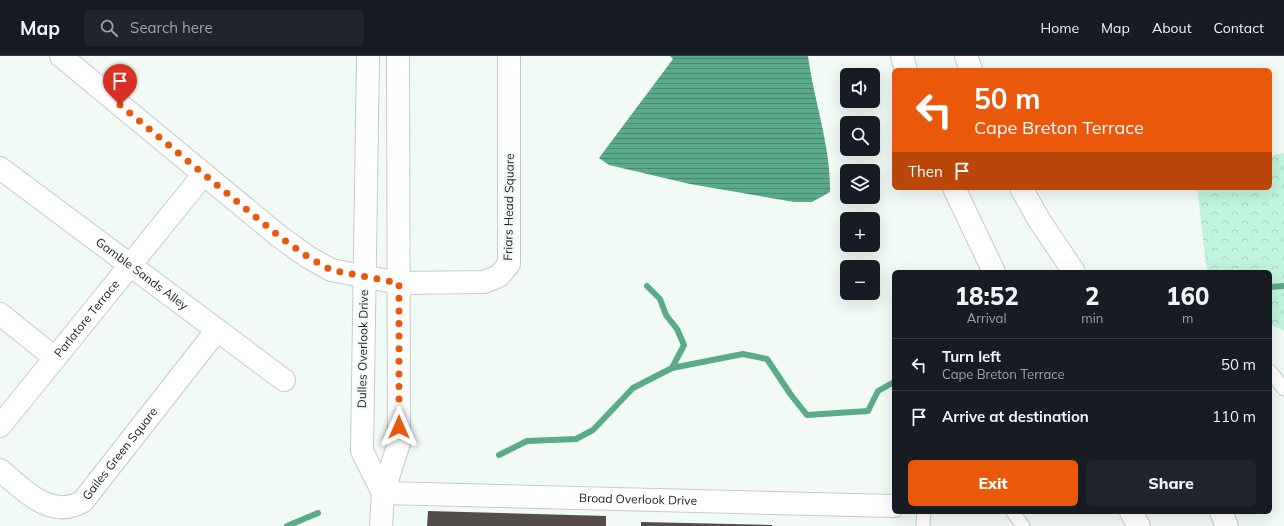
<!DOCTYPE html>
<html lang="en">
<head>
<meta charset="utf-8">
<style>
  body { margin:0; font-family:Mulish,sans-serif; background:#20242c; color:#f1f3f6; height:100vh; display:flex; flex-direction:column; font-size:15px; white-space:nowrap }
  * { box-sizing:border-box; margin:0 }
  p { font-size:13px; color:#9ea1a6 }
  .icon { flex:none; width:22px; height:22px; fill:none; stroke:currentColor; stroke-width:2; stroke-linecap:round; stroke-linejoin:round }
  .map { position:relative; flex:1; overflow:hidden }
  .panel { position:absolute; left:892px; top:214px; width:380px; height:244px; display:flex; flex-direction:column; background:#171b24; border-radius:6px; box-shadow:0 4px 16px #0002 }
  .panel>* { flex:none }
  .hud { position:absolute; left:892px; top:12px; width:380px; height:122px; border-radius:6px; box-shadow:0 4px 16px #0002; background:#ea580c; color:#fff; overflow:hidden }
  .tools { position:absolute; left:840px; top:12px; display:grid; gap:8px }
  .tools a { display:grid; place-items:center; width:40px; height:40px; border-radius:6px; background:#171b24; box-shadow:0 4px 16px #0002; font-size:20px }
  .pin { position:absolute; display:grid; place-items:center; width:34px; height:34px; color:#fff; margin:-41px -17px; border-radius:50% 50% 50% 0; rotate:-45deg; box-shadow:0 0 4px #0007 }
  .pin .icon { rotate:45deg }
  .me { position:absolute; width:44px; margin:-22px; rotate:0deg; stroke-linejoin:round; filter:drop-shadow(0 0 3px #0008) }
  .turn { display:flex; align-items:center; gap:14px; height:84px; padding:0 16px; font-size:18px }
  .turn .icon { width:52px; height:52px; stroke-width:2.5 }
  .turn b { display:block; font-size:28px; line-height:34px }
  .then { display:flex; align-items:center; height:38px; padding:0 16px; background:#0003; gap:8px; font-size:15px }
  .eta { display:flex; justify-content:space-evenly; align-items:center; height:68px; text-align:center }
  .eta b { font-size:24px; font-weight:800; line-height:28px }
  .action { display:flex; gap:8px; margin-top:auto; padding:8px 16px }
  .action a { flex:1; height:46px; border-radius:6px; background:#ea580c; color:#fff; font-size:16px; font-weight:800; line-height:46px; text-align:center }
  .action a+a { background:#20242c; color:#f1f3f6 }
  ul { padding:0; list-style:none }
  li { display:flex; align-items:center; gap:12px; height:52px; padding:0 16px; border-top:1px solid #363941 }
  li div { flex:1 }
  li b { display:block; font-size:15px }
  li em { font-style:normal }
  header { display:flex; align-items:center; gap:24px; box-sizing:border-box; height:56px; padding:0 20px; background:#171b24; border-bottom:1px solid #363941 }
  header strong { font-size:19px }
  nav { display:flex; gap:22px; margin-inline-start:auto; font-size:14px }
  .search { width:280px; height:36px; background:#20242c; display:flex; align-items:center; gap:10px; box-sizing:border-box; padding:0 14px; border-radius:6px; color:#9ea1a6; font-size:15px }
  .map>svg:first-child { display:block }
</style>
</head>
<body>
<header>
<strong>Map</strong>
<div class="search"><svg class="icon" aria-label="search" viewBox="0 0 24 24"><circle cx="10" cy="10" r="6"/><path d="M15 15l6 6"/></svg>Search here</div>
<nav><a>Home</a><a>Map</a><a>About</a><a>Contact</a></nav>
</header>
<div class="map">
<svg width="1284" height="470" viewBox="0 0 1284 470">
  <defs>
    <pattern id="park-crowns" width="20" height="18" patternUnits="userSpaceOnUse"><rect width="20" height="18" fill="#c1f4dc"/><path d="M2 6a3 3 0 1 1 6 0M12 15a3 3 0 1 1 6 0" fill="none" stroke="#a5d1bc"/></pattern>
    <pattern id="water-rules" width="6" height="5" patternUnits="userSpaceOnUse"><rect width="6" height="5" fill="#5baa8a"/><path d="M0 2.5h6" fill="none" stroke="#4b8a70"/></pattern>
  </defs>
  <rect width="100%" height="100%" fill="#f2faf6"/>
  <path fill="url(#park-crowns)" d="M1284,97v177l-14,-5v-53h-63l-10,-84h73v-32z"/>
  <path fill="url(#water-rules)" d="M670,0h138c6,45 23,91 22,136l-18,10h-18l-104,-18 -81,-19 -10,-7 74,-99z"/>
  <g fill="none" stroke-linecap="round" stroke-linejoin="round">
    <path stroke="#5baa8a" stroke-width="6" d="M647,230l13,13 6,16 11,14 7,16 -12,23
      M1270,231l14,-1
      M499,399l28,-14 49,-2 17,-9 40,-42 39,-20 71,-14 24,5 24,36 16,20 61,-4 10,-20 16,-9
      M287,470l31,-13"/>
  </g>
  <path fill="#544d4c" d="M428,455l178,5v10h-179z
    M641,466l131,3v1h-131z"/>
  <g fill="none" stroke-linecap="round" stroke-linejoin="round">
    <defs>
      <path id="service" d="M1270,315l14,18
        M1013,456l10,14
        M923,470l1,-14"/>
      <g id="minor">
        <path d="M61,0l219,181 28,20 23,13 68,13 85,-1 15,-6 10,-12v-208"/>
        <path d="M368,0l-6,395 21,42"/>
        <path id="s1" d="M0,112l284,212"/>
        <path d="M0,258l55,44"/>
        <path id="s2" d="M0,370l204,-252"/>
        <path id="s3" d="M0,414c23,19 51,51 83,31l134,-171"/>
        <path id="s4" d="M383,437l511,13"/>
        <path d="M381,470l2,-33 16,-50 -1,-387"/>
      </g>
      <path id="secondary" d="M902,0l4,14
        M966,0l5,14
        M954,132l40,84
        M1021,132l18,32 35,52
        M1131,456l8,14
        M1221,456l6,14"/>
    </defs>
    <use href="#service" stroke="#c4ccc8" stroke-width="15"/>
    <use href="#minor" stroke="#c4ccc8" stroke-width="24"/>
    <use href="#secondary" stroke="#c4ccc8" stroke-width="24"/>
    <use href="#service" stroke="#fff" stroke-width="13"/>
    <use href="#minor" stroke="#fff" stroke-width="22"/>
    <use href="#secondary" stroke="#fff" stroke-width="22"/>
  </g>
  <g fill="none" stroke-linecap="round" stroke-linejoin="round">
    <path stroke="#ea580c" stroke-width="7" stroke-dasharray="0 12.6" d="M120,49l160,132 28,20 23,13 68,13v144"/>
  </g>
  <g text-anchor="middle" stroke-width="4" stroke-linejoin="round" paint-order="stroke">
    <g font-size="12" fill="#1d1f1e" stroke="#f2faf6">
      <text transform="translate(509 151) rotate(-89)" y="4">Friars Head Square</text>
      <text dy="4" stroke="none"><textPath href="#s1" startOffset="177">Gamble Sands Alley</textPath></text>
      <text dy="4" stroke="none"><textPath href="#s2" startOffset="138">Parlatore Terrace</textPath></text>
      <text transform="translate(363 293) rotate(-89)" y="4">Dulles Overlook Drive</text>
      <text dy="4" stroke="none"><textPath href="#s3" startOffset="156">Gailes Green Square</textPath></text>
      <text dy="4" stroke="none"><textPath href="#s4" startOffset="255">Broad Overlook Drive</textPath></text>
    </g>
  </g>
</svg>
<div class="tools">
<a><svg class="icon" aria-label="sound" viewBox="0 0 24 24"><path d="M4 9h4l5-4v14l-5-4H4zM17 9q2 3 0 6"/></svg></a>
<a><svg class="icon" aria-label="search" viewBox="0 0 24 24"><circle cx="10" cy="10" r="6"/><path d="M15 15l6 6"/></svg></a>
<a><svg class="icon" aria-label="layers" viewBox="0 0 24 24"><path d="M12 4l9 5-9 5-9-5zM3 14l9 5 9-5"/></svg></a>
<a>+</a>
<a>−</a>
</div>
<div class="pin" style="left:120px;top:49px;background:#d93025"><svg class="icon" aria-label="arrive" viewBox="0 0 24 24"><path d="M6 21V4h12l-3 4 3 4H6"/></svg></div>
<svg class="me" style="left:399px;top:371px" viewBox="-20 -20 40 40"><path d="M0-17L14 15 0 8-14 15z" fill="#ea580c" stroke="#fff" stroke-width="4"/></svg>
<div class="hud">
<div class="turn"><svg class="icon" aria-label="left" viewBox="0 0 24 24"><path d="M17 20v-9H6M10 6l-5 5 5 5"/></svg><div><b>50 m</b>Cape Breton Terrace</div></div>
<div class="then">Then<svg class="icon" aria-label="arrive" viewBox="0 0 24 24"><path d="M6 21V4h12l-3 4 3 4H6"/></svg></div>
</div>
<section class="panel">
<div class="eta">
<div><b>18:52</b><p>Arrival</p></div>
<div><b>2</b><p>min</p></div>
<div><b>160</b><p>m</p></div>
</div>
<ul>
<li><svg class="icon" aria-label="left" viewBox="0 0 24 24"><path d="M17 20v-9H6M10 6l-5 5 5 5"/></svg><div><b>Turn left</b><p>Cape Breton Terrace</p></div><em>50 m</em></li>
<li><svg class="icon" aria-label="arrive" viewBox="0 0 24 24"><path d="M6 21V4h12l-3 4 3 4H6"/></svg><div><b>Arrive at destination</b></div><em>110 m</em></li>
</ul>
<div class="action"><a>Exit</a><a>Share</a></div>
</section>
</div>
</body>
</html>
